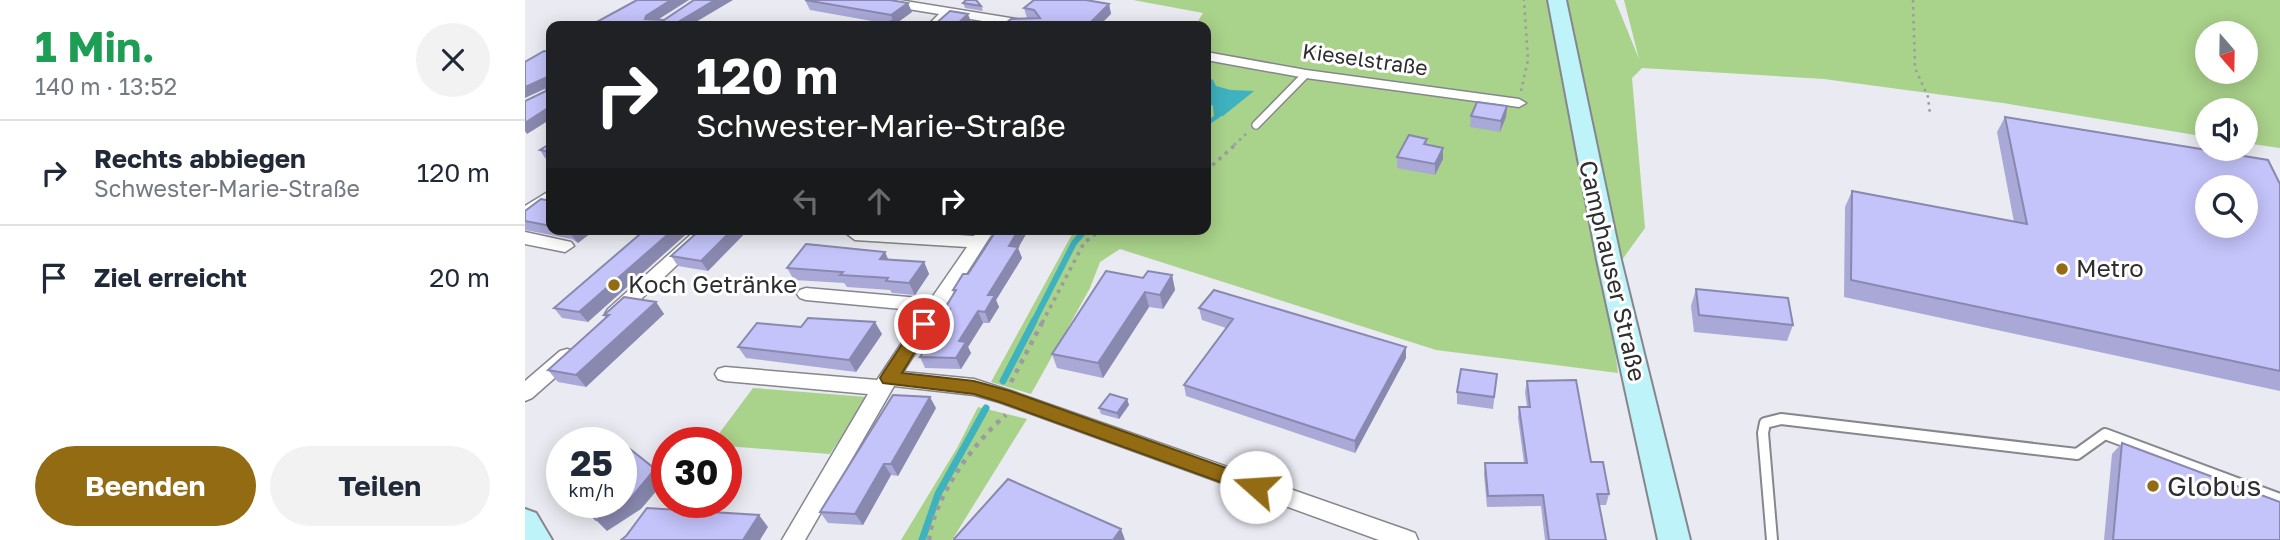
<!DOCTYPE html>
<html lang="de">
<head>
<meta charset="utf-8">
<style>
  body { margin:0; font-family:"Golos Text",sans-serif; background:#f2f2f3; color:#1f2937; height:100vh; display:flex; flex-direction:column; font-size:26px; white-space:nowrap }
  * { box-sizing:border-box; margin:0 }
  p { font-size:23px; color:#747a83 }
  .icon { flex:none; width:38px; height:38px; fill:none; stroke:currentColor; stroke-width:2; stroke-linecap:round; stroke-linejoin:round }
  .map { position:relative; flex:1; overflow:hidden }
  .sheet { display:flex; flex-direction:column; background:#fff; width:525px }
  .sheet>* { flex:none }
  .top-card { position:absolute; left:21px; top:21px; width:665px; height:214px; border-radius:14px; box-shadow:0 4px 18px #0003; background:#202124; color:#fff; overflow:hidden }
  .needle { width:46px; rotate:160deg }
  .buttons { position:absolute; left:1670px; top:21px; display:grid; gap:14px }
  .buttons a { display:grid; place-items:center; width:63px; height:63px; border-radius:50%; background:#fff; box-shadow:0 4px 18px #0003; font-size:35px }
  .speed { position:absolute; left:21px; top:427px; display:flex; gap:14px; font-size:35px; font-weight:700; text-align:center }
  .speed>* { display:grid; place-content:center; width:91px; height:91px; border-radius:50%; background:#fff; box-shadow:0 4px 18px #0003; line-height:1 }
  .speed small { font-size:18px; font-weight:400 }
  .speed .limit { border:10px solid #d22; background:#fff; color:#111 }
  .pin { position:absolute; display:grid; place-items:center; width:60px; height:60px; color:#fff; margin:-30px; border:4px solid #fff; border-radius:50%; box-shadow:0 2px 7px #0007 }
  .me { position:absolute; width:77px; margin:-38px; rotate:289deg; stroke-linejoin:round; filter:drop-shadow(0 0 5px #0008) }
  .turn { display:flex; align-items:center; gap:24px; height:147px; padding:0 35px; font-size:32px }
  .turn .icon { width:91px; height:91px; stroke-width:2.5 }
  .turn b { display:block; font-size:49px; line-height:60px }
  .lanes { display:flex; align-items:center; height:66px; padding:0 35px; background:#0003; justify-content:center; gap:35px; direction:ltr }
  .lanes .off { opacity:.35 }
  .round { display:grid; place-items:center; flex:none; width:74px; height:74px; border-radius:37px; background:#f2f2f3 }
  .head { display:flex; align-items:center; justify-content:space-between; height:119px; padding:0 35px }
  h1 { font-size:42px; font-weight:700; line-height:52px; color:#1e9e55 }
  .primary-button { display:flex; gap:14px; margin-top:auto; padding:14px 35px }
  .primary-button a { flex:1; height:80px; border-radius:42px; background:#926b12; color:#fff; font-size:28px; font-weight:700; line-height:80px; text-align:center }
  .primary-button a+a { background:#f2f2f3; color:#1f2937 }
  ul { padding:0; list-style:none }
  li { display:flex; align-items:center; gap:21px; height:105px; padding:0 35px; border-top:2px solid #e0e1e3 }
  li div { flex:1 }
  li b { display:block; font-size:26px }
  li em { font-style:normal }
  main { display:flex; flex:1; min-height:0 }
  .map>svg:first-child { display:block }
</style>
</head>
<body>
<main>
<section class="sheet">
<div class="head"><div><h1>1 Min.</h1><p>140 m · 13:52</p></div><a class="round"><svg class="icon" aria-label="close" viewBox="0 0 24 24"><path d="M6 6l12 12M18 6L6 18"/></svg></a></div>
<ul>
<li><svg class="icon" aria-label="right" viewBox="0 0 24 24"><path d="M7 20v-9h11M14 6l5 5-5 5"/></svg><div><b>Rechts abbiegen</b><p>Schwester-Marie-Straße</p></div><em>120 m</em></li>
<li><svg class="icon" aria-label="arrive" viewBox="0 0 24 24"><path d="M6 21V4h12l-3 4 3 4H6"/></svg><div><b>Ziel erreicht</b></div><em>20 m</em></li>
</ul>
<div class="primary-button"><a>Beenden</a><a>Teilen</a></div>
</section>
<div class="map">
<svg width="1755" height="540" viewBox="0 0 1755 540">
  <rect width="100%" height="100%" fill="#eaeaf2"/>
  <path fill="#a9d28a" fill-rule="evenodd" d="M608,0h482l24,59 -15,-59h656v148l-35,-5v-33h-38v27l-204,-34 -179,-24 -182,-11 -10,10 13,150 -39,54 12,91 -182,-23 -316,-101 -20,13 -10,26 -59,106 -40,-12 84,-153h131v-203h-11l8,-13zM1682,33h38v39h-38z
    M228,388l114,9 -37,57 -104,-8v-3h-14z
    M453,407l49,12 -75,121h-51l56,-92z"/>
  <path fill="#3eb2bf" d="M681,77l7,3 3,6 15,4 23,1 -31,25 -9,1 -1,-11 -7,-5z"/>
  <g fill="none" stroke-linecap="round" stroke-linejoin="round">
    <path stroke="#3eb2bf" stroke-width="4.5" d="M681,124l12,-8"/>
    <path stroke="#3eb2bf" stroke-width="6" d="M508,323l41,-80 12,-14"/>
    <path stroke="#3eb2bf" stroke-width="7" d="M478,381l31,-60
      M397,540l16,-46 48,-86"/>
    <defs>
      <path id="lane-far1" d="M731,125l50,-51"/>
      <path id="lane" d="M1247,540l-9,-107 2,-10 16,-4 296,35 28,-20 175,65"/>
      <path id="street" d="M346,0h28l136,22 6,4h-28l-61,-10 -12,10h-13l12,-12 -62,-10z
        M681,52l100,18 213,29 7,4 -7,4 -213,-29 -100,-18z
        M26,190v13l-26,16v-13z
        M172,229h18l-95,90h-12l-3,-5 3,-5z
        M342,229l107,7 4,-7h17l-92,143 71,7 37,12 396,139 8,3 3,7h-39l-380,-138 -25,-7 -80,-9 -89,154h-23l86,-146 -143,-13 -7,-2 -3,-5 3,-5 7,-2 152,13 46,-69 -117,-11 -6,-2 -3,-4 3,-4 6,-2 125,11 36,-52 -112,-7 -8,-6 5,-5z
        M0,232l46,10 3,4 -9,6 -40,-8z
        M42,349l7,2 3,5 -3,5 -42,37 -7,3v-20l35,-30z"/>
      <path id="secondary" d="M1023,0h18l55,260 69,280h-32l-61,-280z
        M0,509l11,4 16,27h-27z"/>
    </defs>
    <use href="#lane-far1" stroke="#86868d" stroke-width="10"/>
    <use href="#lane" stroke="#86868d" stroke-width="14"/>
    <use href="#street" stroke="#86868d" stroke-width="3"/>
    <use href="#secondary" stroke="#86868d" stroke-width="4"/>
    <path stroke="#9b9ba1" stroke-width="2.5" stroke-dasharray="2.5 4.5" stroke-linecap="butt" d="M1388,0l2,68 13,29 2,17
      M996,91l7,-31 -4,-60
      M709,145l13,-12"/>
    <path stroke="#9b9ba1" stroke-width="3.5" stroke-dasharray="3.5 5" stroke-linecap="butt" d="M681,171l30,-27
      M517,323l42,-80 18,-14"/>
    <path stroke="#9b9ba1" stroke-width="4.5" stroke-dasharray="4.5 6" stroke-linecap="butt" d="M486,382l32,-61
      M404,540c5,-43 45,-98 77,-125"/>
    <use href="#lane-far1" stroke="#fff" stroke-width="7"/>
    <use href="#lane" stroke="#fff" stroke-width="10"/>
    <use href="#street" fill="#fff" fill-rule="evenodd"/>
    <use href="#secondary" fill="#bdf3f9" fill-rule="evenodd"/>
  </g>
  <path fill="#a9a8d7" d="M280,0l107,12 -14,10 -9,2 -79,-14z
    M438,3l18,3 2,5 -18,-3z
    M584,4l2,10 -84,4 -3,-10z
    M982,106l-1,11 -6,15 -30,-5 1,-11z
    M1480,117l275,67v207l-436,-94 1,-90 7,-16 162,31 -17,-90z
    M902,139l-1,6 17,3v11l-8,16 -38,-7v-11z
    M26,143v16l-6,-1 -5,-8z
    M26,201v28h45l-18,14 -6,-4 -47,-9v-19z
    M121,229l-58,93 -26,-4 -8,-10z
    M176,229h48l-41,42 -30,-5 -7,-10z
    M386,229h49l-3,3z
    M469,229h48h-13l-11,19 4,10 -26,42 3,7 -10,16h-6l-15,24 3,6 -10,16 -36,-1 -5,-11 28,-43 -3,-6 9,-14 -1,-4 15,-16 24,-36 -1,-4z
    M360,252l3,7 36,3 5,12 -14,21 -23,-2 -2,-3 -43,-3 -3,-4 -50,-3 -7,-12z
    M647,275l3,15 -12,19 -14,-2 -46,71 -46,-10 -5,-14 91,-76z
    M1171,289l97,36 -6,16 -93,-9 -3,-26z
    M131,302l8,12 -78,73 -28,-5 -10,-12 59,-52 -3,-3z
    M674,308l207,39v11l-51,95 -169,-57 -2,-11 42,-57 -24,-8z
    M276,327l81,7 -26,38 -110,-14 -8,-11z
    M972,374l-4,35 -36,-5v-12z
    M1002,381l64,81 18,32 -3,11h-7l7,35h-61l-4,-34 -54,1 -3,-33 1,-11h39l-6,-45 1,-11h8l-2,-15z
    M602,399l2,6 -10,14 -18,-5 -2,-6z
    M411,408l-38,68 -7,-1 -28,50 -35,-2 -8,-11z
    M1597,443l158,97h-176l8,-86z"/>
  <path fill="#8988af" d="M146,0h18l-38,24 -6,-5 1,-3z
    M190,0h18l-44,26h-11l2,-5z
    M383,3l4,9 -18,13 -3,-10z
    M584,4l2,10 -12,12h-12z
    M443,14l3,8 -5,4h-11z
    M22,77l4,9 -26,12v-11z
    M26,106v13l-24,15 -2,-3v-8z
    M982,106l-1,11 -6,15 1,-11z
    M918,148v11l-8,16v-11z
    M47,229h24l-18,14 -9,-11z
    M149,229h18l-104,93 -9,-10z
    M208,229h16l-41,42 -7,-10z
    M494,229h10l-11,19 4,10 -26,42 3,7 -10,16 -4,-11 3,-17 21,-49z
    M360,252l5,12 -10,-5z
    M399,262l5,12 -14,21 -6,-12z
    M647,275l3,15 -12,19 -3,-14z
    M620,292l4,15 -46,71 -5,-15z
    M131,302l8,12 -78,73 -10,-12z
    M453,311l5,12 -15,24 3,6 -10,16 -5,-11 3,-17z
    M350,322l7,12 -26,38 -7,-12z
    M881,347v11l-51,95v-12z
    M405,397l6,11 -38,68 -7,-12z
    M602,399l2,6 -10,14 -2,-6z
    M359,464l7,11 -28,50 -8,-11z
    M130,469l10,12 -24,28 -34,22 -11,-11z
    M234,515l9,12 -8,13h-17z
    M596,529l4,11h-12z"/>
  <path fill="#c4c3fa" stroke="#8988af" stroke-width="2" fill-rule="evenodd" d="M112,0h34l-25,16 -1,3 19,1 30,-20h21l-35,21 6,1 -8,4h-82l-5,-1z
    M280,0h85l18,3 -17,12z
    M441,0h10l5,6 -18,-3z
    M509,0h52l23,4 -22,22h-85l9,-7 29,-1 -6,-8 -10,-2z
    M425,11l18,3 -13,12h-22z
    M366,21l42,5h-48z
    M19,51l6,1 1,-1v55l-26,17v-22l21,-10 1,-14 -22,10v-25z
    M952,102l30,4 -6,15 -30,-5z
    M1480,117l263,43 12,24v187l-429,-91 1,-89 175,33zM1682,187h38v39h-38z
    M884,135l18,4 -3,5 19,4 -8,16 -38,-7z
    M26,143v9l-11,-2z
    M16,199l10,2v25l-26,-5v-10z
    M121,229h28l-95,83 -25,-4z
    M176,229h32l-32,32 -30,-5z
    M469,229h25l-10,17 9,1 -30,48h7l-10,17 -7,-1 -19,30 7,1 -10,16 -36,-1 27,-41 3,-7 -5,-1 11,-18h-3l10,-16h5l26,-40h-3z
    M281,244l79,8 -5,7 44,3 -15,21 -23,-2 2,-3 -48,-3 3,-3 -56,-4z
    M581,271l37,7 5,-7 24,4 -12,20 -15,-3 -47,71 -46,-9z
    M1171,289l92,9 5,27 -94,-10z
    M689,290l192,57 -51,94 -171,-56 49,-66 -34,-11z
    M99,297l32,5 -80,73 -28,-5 61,-55h-5z
    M283,318l67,4 -26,38 -111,-13 19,-24 44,4z
    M936,369l36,5 -3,23 -37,-5z
    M1051,380l15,82h12l6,32h-12l9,46h-57l-6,-45 -55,1 -3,-33h42l-8,-56h11l-3,-26z
    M585,394l17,5 -10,14 -18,-5z
    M368,395l37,2 -39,67h-7l-29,50 -35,-2z
    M95,441l35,28 -24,29 -35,22 -17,-18h42v-59h-5z
    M1597,443l158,59v38h-167z
    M37,477v8l-5,-5z
    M483,479l113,50 -8,11h-157l-2,-1z
    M122,508l112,7 -16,25h-122l5,-4z"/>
  <path fill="#926b12" stroke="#5f460c" stroke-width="2" d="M399,318l8,6 -30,49 72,8 36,10 253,90 3,6 -3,6 -7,2 -256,-93 -26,-8 -91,-11 -3,-5 3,-5 35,-53z"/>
  <g fill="#926b12" stroke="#fff" stroke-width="2.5">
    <circle cx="1537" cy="269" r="7"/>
    <circle cx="89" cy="285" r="7"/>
    <circle cx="1628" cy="486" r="7"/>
  </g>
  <g text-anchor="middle" stroke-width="6" stroke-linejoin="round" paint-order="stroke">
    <g font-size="21" fill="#2e2e31" stroke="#fff">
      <text transform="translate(840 60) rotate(8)" y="7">Kieselstraße</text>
    </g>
    <g font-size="24" fill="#2e2e31" stroke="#fff" text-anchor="start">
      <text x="1551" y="277">Metro</text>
      <text x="103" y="293">Koch Getränke</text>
    </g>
    <g font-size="24" fill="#2e2e31" stroke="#fff">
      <text transform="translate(1087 271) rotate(77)" y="8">Camphauser Straße</text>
    </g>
    <g font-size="28" fill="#2e2e31" stroke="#fff" text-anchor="start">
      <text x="1642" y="496">Globus</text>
    </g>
  </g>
</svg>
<div class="buttons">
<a><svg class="needle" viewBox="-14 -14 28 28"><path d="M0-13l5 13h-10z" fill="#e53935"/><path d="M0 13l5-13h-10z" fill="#747a83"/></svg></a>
<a><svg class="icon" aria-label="sound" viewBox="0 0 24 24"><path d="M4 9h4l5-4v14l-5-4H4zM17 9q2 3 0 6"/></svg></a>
<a><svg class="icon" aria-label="search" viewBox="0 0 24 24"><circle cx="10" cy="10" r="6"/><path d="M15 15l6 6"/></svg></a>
</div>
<div class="speed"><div>25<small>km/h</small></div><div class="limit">30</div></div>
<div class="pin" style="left:399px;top:324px;background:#d93025"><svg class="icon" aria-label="arrive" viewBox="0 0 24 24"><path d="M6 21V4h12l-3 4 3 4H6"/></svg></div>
<svg class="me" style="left:731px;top:487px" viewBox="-20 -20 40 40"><circle r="19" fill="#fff"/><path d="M0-13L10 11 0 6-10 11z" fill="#926b12"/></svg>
<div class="top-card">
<div class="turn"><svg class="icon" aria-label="right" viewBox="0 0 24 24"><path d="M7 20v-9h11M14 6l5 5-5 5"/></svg><div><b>120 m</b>Schwester-Marie-Straße</div></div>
<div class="lanes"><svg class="icon off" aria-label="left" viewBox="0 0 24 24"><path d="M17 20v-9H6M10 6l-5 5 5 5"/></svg><svg class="icon off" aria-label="ahead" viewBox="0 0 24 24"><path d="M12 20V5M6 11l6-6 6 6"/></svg><svg class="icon" aria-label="right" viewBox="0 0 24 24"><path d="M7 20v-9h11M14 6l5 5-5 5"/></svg></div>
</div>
</div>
</main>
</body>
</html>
